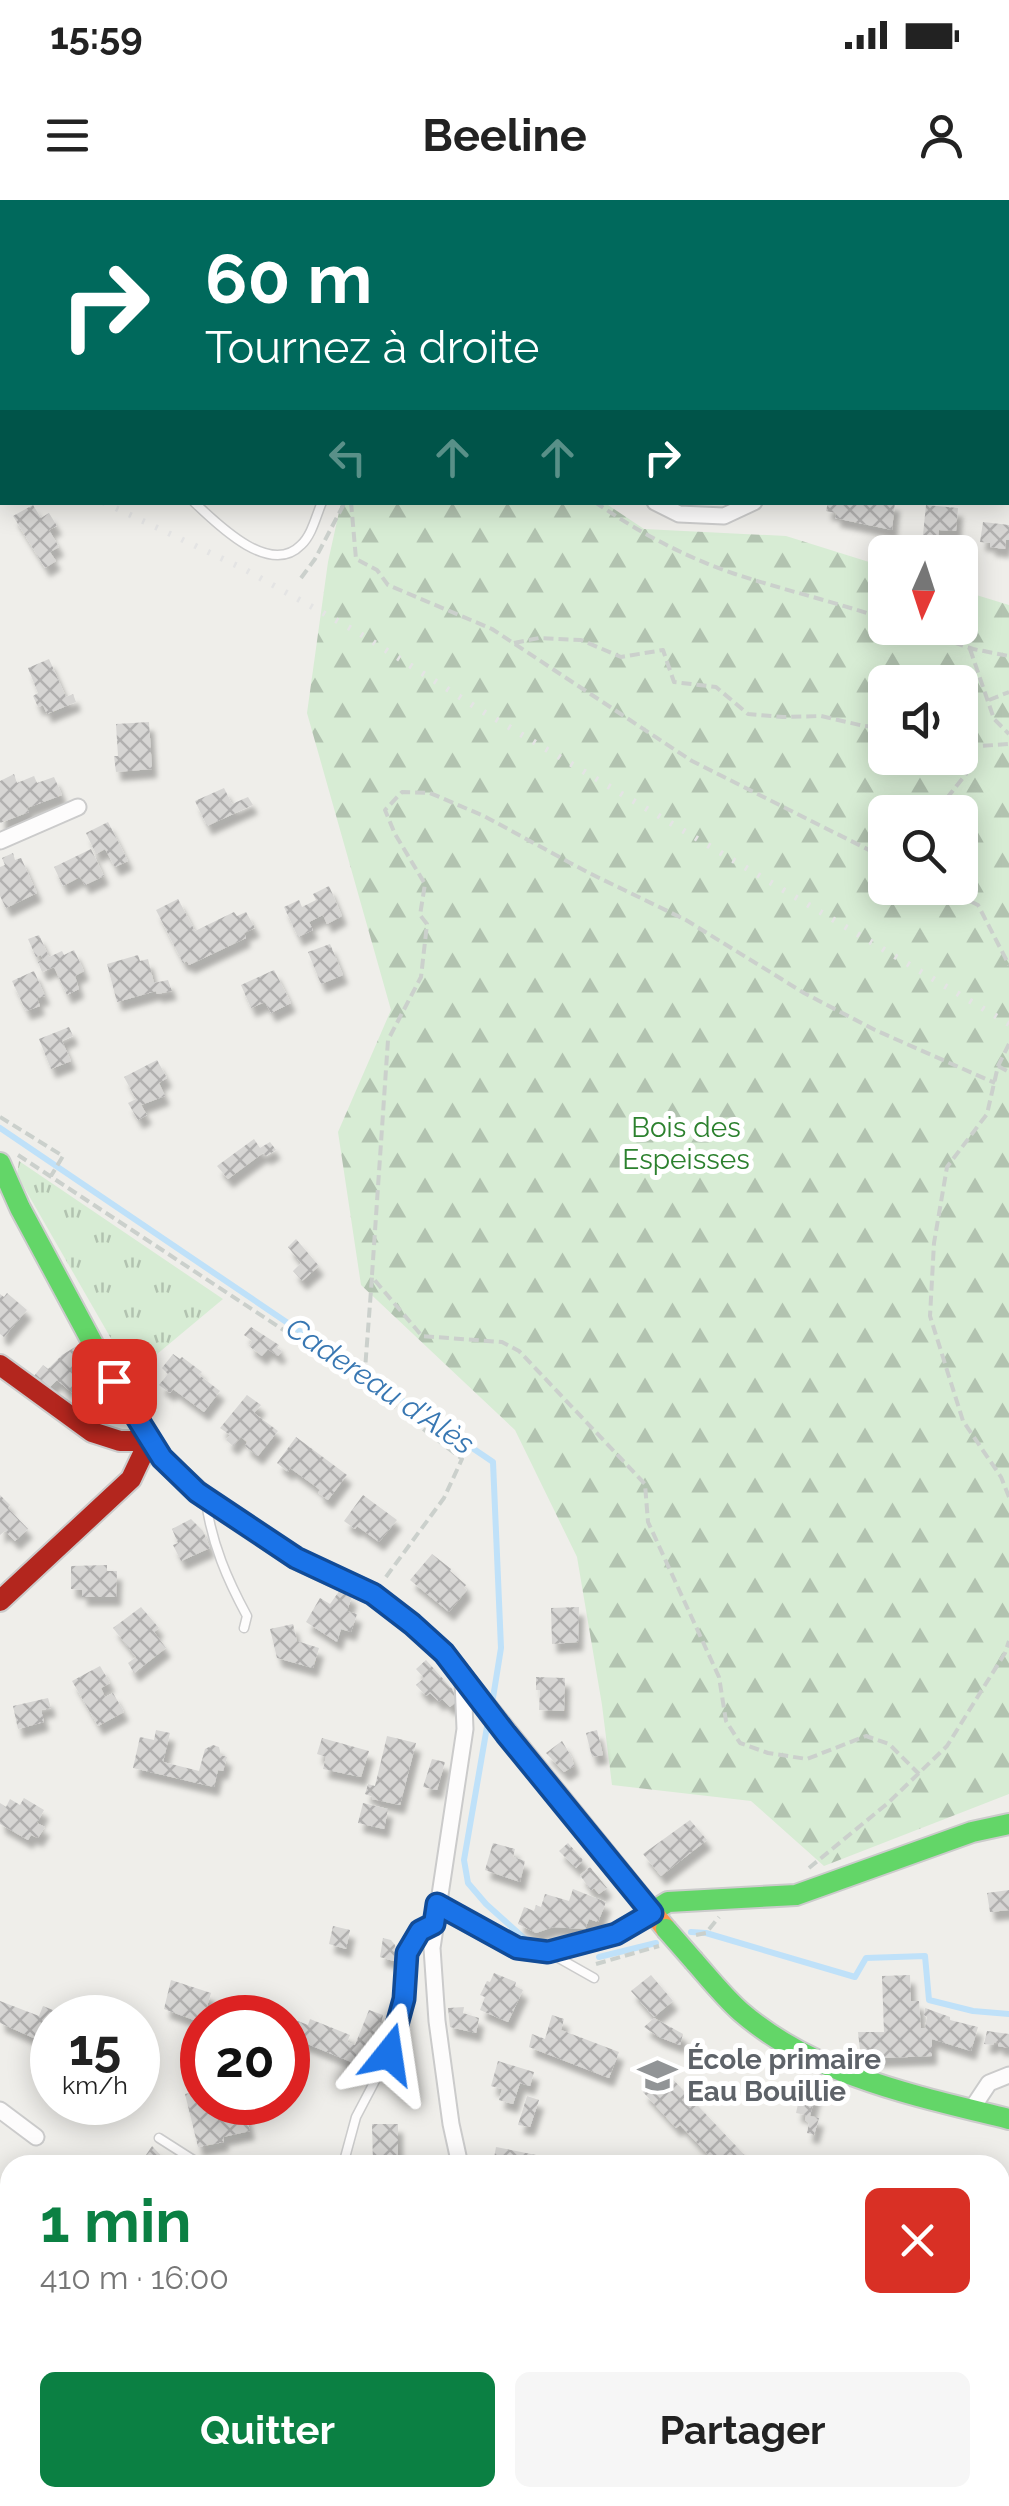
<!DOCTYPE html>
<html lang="fr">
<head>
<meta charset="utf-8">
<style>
  body { margin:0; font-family:Raleway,sans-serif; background:#f6f6f6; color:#222; height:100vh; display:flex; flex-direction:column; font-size:38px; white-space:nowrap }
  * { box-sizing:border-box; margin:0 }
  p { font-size:32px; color:#767676 }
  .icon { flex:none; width:55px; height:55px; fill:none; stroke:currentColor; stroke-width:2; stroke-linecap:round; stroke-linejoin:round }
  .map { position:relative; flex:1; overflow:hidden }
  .details { position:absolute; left:0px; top:1955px; width:1010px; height:352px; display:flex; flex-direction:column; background:#fff; border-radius:30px 30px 0 0; box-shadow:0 5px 25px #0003 }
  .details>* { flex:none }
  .top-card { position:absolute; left:0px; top:0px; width:1010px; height:305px; box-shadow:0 5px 25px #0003; background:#00695c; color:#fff; overflow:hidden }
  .needle { width:65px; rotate:183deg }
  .fabs { position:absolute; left:868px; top:335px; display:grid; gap:20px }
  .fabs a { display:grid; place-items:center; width:110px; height:110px; border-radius:15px; background:#fff; box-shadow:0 5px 25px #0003; font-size:50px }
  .speed { position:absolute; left:30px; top:1795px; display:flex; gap:20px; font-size:50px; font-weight:700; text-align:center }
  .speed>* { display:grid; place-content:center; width:130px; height:130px; border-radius:50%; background:#fff; box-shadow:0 5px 25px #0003; line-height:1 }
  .speed small { font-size:25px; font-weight:400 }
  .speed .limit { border:15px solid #d22; background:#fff; color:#111 }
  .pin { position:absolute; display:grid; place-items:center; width:85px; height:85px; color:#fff; margin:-42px; border-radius:20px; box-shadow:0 5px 15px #0006 }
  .me { position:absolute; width:110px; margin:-55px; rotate:15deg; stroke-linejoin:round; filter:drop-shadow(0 0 8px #0008) }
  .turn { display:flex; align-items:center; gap:35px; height:210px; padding:0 40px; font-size:45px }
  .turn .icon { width:130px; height:130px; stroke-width:2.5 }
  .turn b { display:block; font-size:70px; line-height:85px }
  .lanes { display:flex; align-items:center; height:95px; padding:0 40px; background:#0003; justify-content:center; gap:50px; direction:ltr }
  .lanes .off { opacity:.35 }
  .round { display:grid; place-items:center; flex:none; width:105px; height:105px; border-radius:15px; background:#f6f6f6 }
  .overview { display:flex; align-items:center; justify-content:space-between; height:170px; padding:0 40px }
  h1 { font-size:60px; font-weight:700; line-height:75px; color:#0b8043 }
  .cta { display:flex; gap:20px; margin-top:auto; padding:20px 40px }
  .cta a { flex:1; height:115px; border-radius:15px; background:#0b8043; color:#fff; font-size:40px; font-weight:700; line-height:115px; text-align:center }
  .cta a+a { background:#f6f6f6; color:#222 }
  .status { display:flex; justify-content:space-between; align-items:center; height:70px; padding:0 50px; background:#fff; direction:ltr }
  .status svg { height:28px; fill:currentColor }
  header { display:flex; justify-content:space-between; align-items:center; height:130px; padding:0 40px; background:#fff; font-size:45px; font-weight:700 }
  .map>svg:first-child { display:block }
</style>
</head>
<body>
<div class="status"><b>15:59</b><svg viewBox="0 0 49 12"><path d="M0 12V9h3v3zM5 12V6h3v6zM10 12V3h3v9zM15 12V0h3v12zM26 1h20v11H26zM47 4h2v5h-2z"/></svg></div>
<header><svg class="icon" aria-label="menu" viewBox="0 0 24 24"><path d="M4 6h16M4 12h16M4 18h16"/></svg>Beeline<svg class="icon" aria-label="person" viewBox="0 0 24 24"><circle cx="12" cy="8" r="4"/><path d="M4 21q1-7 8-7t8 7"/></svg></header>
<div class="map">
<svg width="1009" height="2306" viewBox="0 0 1009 2306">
  <defs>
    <pattern id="grass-tufts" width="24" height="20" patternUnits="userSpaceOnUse" patternTransform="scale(2.5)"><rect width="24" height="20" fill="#d7ecd4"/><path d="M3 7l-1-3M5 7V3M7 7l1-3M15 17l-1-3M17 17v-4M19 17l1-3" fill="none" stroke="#b2c3b0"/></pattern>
    <pattern id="forest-firs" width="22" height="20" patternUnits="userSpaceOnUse" patternTransform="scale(2.5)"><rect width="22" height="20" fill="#d7ecd4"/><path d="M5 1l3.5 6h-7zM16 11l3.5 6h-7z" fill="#b2c3b0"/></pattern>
    <pattern id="building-cross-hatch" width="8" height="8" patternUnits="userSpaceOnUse" patternTransform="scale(2.5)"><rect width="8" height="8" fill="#d6d5d3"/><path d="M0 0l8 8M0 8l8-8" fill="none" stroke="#b1b0af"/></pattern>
    <filter id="shadow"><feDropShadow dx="5" dy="9" stdDeviation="2.5" flood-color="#0004"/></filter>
  </defs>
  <rect width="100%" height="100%" fill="#efeeea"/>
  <path fill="url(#grass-tufts)" d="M19,961l204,138 -91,76 -115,-200z"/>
  <path fill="url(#forest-firs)" fill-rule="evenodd" d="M341,303h264l39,26 142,7 99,31v61h75v-38l49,15v1189l-185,72 -73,-65 -139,-16 -10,-80 -25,-148 -62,-127 -154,-145 -23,-153 53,-122 -84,-297 21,-151zM885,482h75v76h-75zM885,612h75v76h-75z"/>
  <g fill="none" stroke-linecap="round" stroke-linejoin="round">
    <path stroke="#bfe1f9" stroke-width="6" d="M0,928l493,334 8,186 -9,56
      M488,1521l-24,139 4,23 18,21 39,35
      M691,1732l15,1 149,44 11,-19 59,-2 4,44 44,11 36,3
      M599,1757l57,-14"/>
  </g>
  <path fill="url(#building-cross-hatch)" filter="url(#shadow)" d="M828,302l55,3v-3h12l-3,28 -57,-12 1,-5 -10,-2z
    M33,305l8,13 8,-5 8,13 -8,4 10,17 -9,5 6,9 -11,7 -32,-52z
    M926,305l32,3 -2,23 -17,-1 -2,17 -15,-2z
    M983,322l26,3v15h-3l-1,9 -15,-2v-4l-10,-1z
    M49,459l17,38 7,-3 3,8 -29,12 -4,-9 -5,2 -5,-11 5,-3 -10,-25z
    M149,522l3,47 -36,3 -2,-16h4l-2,-32z
    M14,574l3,9 17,-7 3,7 17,-6 8,18 -35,13 2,4 -29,11v-42z
    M224,588l8,16 16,-7 5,8 -46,21 -12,-25z
    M108,622l20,39 -13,6 -10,-18 -9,5 -10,-21z
    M91,649l13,27 -19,9 -5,-8 -17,9 -9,-19z
    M13,653l2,7 6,-2 16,35 -31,15 -6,-12v-29l5,-2 -3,-7z
    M329,686l13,30 -15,8 -4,-9 -14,7 4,8 -15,7 -14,-30 15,-7 3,7 14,-7 -3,-6z
    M178,699l17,32 39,-19 3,4 9,-4 9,16 -11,5 2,5 -57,27 -2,-4 -4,2 -27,-53z
    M39,735l10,22 13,-6 2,4 10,-5 10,21 -9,5 4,13 -12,6 -13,-28 -12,5 -4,-10 5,-3 -2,-4 -5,2 -8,-18z
    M330,744l13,31 -22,9 -13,-32z
    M138,755l2,6 8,-2 6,24 14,-3 4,11 -15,3 -1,-3 -39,11 -10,-38z
    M274,770l17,33 -20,10 -6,-11 -14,6 -10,-23z
    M34,771l11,25 -8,2 3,8 -14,5 -14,-30z
    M69,827l4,9 -11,5 9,20 -20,8 -12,-30z
    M157,860l10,18 -8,5 6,13 -24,9 6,10 -9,5 -10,-17 8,-4 -12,-22z
    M254,939l6,9 10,-6 6,8 -10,6 -3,-3 -35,26 -11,-13z
    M296,1039l23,27 -17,15 -9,-10 8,-8 -13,-16z
    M7,1093l20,17 -23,27 -4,-3v-40l4,3z
    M251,1127l28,18 -2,3 5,3 -4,5 -10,-7 -6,7 -13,-10 3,-5 -8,-6z
    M80,1144l20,37 -23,16 -20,-17 -8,8 -15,-12 9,-11 5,4 14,-14z
    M173,1154l7,5 2,-2 20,15 -3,3 21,16 -16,21 -31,-23 -3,4 -11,-8 9,-11 -6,-6z
    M247,1195l14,10 -7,8 24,18 -20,25 -13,-10 2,-4 -6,-5 -8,9 -7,-6 4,-5 -10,-7z
    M296,1237l51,38 -19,25 -10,-7 2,-3 -5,-4 -25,-18 -2,4 -11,-9z
    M0,1295l10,10 -2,3 20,21 -13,12 -10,-10 -5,4z
    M363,1295l34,25 -18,22 -22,-16 -2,3 -11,-8z
    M191,1319l12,12 7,17 -29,13 -8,-16 5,-2 -6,-14z
    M432,1354l19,15 -1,2 16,14 -2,3 3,2 -18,22 -39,-32z
    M107,1365v6h10l-1,26h-34v-7l-11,-1v-23z
    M340,1390l12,6 -5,15 10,3 -6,18 -10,-3 -4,13 -31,-20 14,-24 10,6z
    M141,1407l18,21 -5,4 12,16 -32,25 -6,-10 8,-6 -23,-29z
    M579,1407l-1,35 -26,2 -1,-36z
    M293,1424l4,17 22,7 -6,20 -36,-10 -7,-29z
    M426,1460l27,30 3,12 -6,5 -8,-8 -3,3 -9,-9 -4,3 -10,-11 8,-7 -8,-9z
    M100,1466l10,17 -9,5 4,9 8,-4 11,19 -26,14 -26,-45z
    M536,1477l29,1 -1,33 -25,-1 1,-20h-4z
    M48,1498l3,10 -10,2 3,12 -26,7 -5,-23z
    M156,1530l14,3 -7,29 36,9 6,-22 8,-4 6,2 2,8 6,2 -4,14 -5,-1 -4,17 -81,-19 7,-31 14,3z
    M597,1530l6,25 -11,2 -6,-24z
    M387,1536l29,7 -16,62 -28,-6 1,-2 -8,-3 3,-10 7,2z
    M322,1538l47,13 -8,26 -38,-8 3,-12 -9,-3z
    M562,1541l10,17 2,8 -10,6 -18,-19z
    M432,1559l13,3 -8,28 -14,-3z
    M24,1598l20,12 -7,13 8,4 -7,11 -7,-3 -3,5 -28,-16v-21l6,4 4,-8 10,6z
    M363,1603l25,6 -4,20 -26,-6z
    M690,1620l17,20 -46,36 -18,-22z
    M493,1643l22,6 -2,8 12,4 -5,21 -35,-12z
    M568,1643l15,17 -7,8 -17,-17z
    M590,1667l17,21 -8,6 -5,-6 -3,3 -11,-16z
    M573,1689l33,13 -8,20 -9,-3 -4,10 -32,-2 -17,6 -18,-9 6,-17 10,4 2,-6 5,2 4,-13 24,7z
    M1009,1690v20l-19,2 -3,-19z
    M333,1726l17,4 -4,19 -17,-5z
    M383,1738l8,2 4,5 -1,16 -14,-4z
    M494,1773l22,9 -1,4 8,4 -15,32 -28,-12 5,-13 -5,-2 7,-14 3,1z
    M651,1775l22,26 -19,16 -23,-26z
    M910,1775l1,26h8l2,27h4l2,-11 -3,-2 1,-7 25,9v3l28,7 -7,24 -39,-12v17l-71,3 -3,-27h26l-2,-56z
    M171,1780l40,13 -9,30 -38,-14z
    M0,1801l39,15 4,-10 27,11 5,-12 29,13h-52v21l-5,-2 -2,6 -45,-20z
    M464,1807l-1,6 16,5 -3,15 -26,-6 -2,-19z
    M369,1810l14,5 -6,27 -16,24 -73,-30v-19l-15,1 2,-6 33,13 2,-6 40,16 -3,7 8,3z
    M552,1815l12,4 -3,11 58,22 -10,26 -80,-31 3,-13 13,5z
    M654,1818l29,16 -3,11 -21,-8 -15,-10z
    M987,1831l22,3v14l-11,-2v-3l-4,-1 -1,3 -9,-1z
    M498,1861l36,11 -4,14 -10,-3 -7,21 -14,-4 3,-11 -11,-3z
    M665,1871l89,94h-36l-38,-40 -4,3 -33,-36z
    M803,1882l15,3 -8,31 9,2 -5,17 -7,-2 2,-10 -4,-3 1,-5 -10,-2z
    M202,1890v12h41l7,29 -27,6 1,5 -26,5 -13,-53z
    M527,1896l12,4 -9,27 -12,-2z
    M372,1924h26v41h-25z
    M152,1946l18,19h-23l-5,-4z
    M496,1947l45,9 -2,9h-54l2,-9 7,2z
    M1009,2265v28l-9,1v-28z
    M174,2298h8l3,3 3,-3h21l8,8h-52z
    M661,2298h31l-1,8h-31z"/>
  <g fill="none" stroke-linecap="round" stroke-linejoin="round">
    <defs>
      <path id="lane" d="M194,302c23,22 76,75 107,43 11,-10 15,-29 21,-43
        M74,1216l22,-4 15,-11 2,-15
        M206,1302c6,42 21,77 41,114l-3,12
        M555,1756l39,22
        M159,1938l36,23 13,4
        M343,1965l13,-48 33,-63 15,-55 3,-46 13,-22 14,-6"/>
      <path id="street" d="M269,0v2
        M597,0l3,2
        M912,2v-2
        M0,20h2
        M1008,180l1,1
        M1008,227h1
        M655,302l24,12 45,2 30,-14
        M0,641l78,-34
        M0,1910l36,27
        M971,1910l18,-27 20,-8
        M460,1965l-9,-41 -14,-103 -5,-73 33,-219 -2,-49
        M0,2228l10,7
        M101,2298l9,8
        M554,2298l1,8"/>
      <path id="fast" d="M0,963l20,45 86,160 55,90 44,40 90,60 78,36 39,30 32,29 24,31
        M437,1705l80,43 30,4 69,-18 52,-32 128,-7 176,-63 37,-8
        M694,1761c15,17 30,36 47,51 74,64 176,84 268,107"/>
      <path id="slow" d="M468,1484l198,245"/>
      <path id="jam" d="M0,1165l92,67 28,9h29l-18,38 -131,122"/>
    </defs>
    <use href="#lane" stroke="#cbcbcb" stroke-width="11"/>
    <use href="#street" stroke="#cbcbcb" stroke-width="19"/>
    <use href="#fast" stroke="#cbcbcb" stroke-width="24"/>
    <use href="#slow" stroke="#cbcbcb" stroke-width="24"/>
    <use href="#jam" stroke="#cbcbcb" stroke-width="24"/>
    <path stroke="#cbd0cc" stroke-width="4" stroke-dasharray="10 5" stroke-linecap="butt" d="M351,302l5,57 21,11 11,15 104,44 200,132 193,97
      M595,302c43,30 90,55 140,72 49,16 100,28 150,45
      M301,378l14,-19 30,-57
      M911,428l62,21 36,7
      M514,443l25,-5 42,2 40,17 42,-7 11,32 42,5 32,27 35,3 38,-1 43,10 21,2
      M970,449l24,70 15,15
      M989,500l20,-8
      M943,612v-9l23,-29v-27l43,-3
      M944,688l34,17 31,60
      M1009,844l-11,22 -11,48 -40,53 -13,76 -4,73 33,105 38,56 8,20
      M998,866l11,6
      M0,917l63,39 -12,20
      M18,955l346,228 8,-106 50,59 80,6 17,9 126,133 3,38 71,155 7,44 14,22 28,10 39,6 59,-23 23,8 30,30
      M372,1075l16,-235 33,-63 6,-53 -7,-9 5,-31 -30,-50 -10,-24 17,-18 28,1 54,23 103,56 99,48 118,73 71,37 120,53
      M364,1183l98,76 -18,39 -61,83
      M809,1668l79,-65 59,-57 58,-93 4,-12
      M696,1735l10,-2 13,-16
      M596,1764l63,-18"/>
    <use href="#lane" stroke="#fdfcfc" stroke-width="8"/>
    <use href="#street" stroke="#fdfcfc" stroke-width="15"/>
    <use href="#fast" stroke="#63d668" stroke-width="20"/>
    <use href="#slow" stroke="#ff974d" stroke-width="20"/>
    <use href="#jam" stroke="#b3261e" stroke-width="20"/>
    <path stroke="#e4e4e4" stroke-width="6" stroke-dasharray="2.5 12" stroke-linecap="butt" d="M0,248l2,1
      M103,302l141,67 115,64 123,78 527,313"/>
    <defs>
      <path id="fast-bridge" d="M666,1729l28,32"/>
    </defs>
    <use href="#fast-bridge" stroke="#cbcbcb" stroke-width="24" stroke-linecap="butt"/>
    <use href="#fast-bridge" stroke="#63d668" stroke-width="20"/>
  </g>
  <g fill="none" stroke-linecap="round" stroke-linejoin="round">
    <defs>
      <path id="route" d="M114,1181l48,77 35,34 99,66 77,36 39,30 32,29 62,81 146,179 -36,21 -68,18 -31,-4 -80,-44 -3,20 -14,7 -13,22 -3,46 -15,55"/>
    </defs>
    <use href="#route" stroke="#114b97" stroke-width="25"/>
    <use href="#route" stroke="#1a73e8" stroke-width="18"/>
  </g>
  <defs>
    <symbol id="school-bare" viewBox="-9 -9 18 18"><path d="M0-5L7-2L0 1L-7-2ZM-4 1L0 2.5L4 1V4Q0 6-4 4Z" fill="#919496" stroke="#fff" stroke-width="2.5" paint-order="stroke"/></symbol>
  </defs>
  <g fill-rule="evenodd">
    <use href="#school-bare" x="630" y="1848" width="55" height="55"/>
  </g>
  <g text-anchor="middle" stroke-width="10" stroke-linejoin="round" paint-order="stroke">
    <g font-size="28" fill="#2c812e" stroke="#fff">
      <text x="686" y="937">Bois des<tspan x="686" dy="32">Espeisses</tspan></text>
    </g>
    <g font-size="28" font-weight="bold" fill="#5e6369" stroke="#fff" text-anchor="start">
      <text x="687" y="1869">École primaire<tspan x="687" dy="32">Eau Bouillie</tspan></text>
    </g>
    <g font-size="30" font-style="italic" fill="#3877b2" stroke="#fff">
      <text transform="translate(380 1186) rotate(34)" y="10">Cadereau d'Alès</text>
    </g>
  </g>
</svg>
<div class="fabs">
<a><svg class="needle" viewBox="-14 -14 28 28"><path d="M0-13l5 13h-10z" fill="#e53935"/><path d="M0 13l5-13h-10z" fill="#767676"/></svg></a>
<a><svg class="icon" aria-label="sound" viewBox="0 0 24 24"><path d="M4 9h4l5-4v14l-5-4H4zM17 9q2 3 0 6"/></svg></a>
<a><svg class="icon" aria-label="search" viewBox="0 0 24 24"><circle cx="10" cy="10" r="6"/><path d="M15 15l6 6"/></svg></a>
</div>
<div class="speed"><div>15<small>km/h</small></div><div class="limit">20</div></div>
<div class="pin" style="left:114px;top:1181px;background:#d93025"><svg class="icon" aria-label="arrive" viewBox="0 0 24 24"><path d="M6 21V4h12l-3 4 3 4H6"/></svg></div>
<svg class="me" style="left:389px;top:1854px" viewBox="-20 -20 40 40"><path d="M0-17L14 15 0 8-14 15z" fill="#1a73e8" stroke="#fff" stroke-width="4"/></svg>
<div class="top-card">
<div class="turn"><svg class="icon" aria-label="right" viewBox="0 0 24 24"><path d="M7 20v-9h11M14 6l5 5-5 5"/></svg><div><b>60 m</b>Tournez à droite</div></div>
<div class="lanes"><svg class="icon off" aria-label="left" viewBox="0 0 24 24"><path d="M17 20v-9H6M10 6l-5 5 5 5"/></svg><svg class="icon off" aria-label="ahead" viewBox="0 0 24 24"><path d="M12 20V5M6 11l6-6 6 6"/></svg><svg class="icon off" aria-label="ahead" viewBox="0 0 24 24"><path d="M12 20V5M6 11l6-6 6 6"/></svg><svg class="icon" aria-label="right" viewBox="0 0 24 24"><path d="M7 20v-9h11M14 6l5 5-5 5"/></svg></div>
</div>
<section class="details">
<div class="overview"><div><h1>1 min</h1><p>410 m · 16:00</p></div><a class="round" style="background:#d93025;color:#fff"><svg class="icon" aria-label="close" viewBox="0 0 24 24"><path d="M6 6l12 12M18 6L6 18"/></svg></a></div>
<div class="cta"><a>Quitter</a><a>Partager</a></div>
</section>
</div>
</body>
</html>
